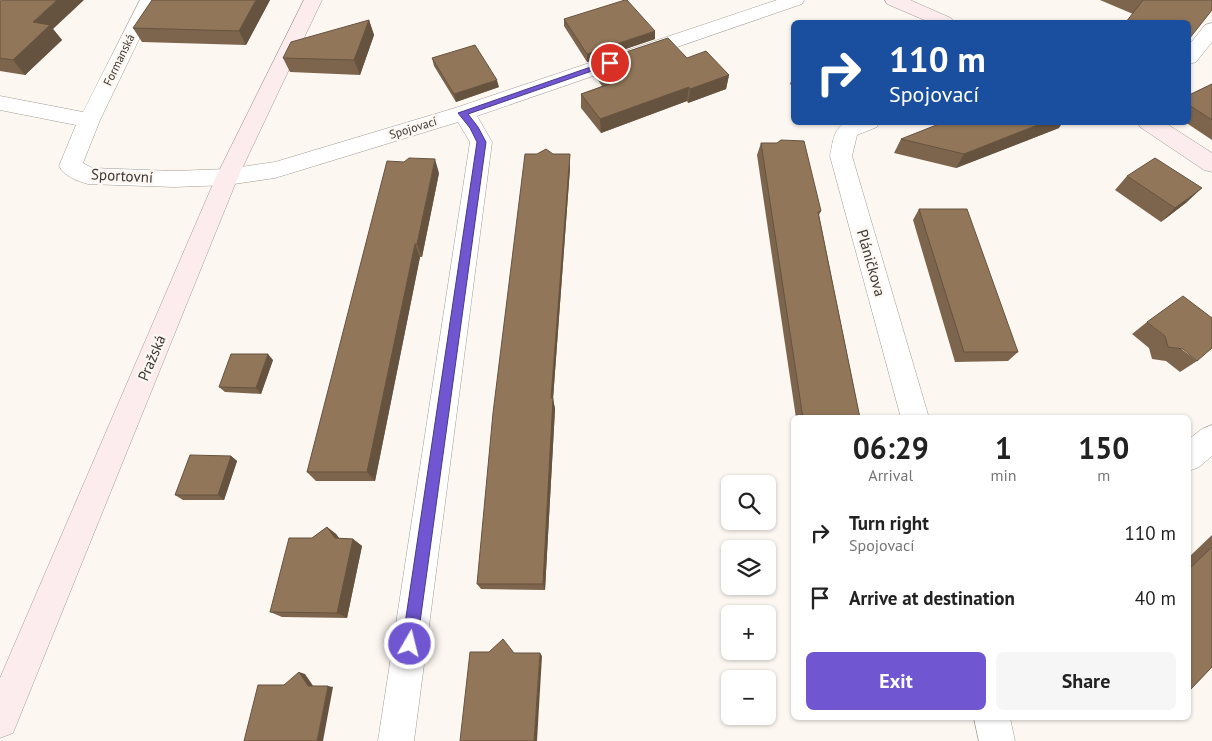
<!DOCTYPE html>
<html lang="en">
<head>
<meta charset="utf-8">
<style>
  body { margin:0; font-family:"PT Sans",sans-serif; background:#f6f6f6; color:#222; height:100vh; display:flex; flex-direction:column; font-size:19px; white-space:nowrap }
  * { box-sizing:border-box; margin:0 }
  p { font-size:16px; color:#767676 }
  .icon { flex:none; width:28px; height:28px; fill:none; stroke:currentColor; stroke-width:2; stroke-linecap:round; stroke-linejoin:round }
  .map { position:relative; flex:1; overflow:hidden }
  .details { position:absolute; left:791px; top:415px; width:400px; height:305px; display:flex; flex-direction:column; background:#fff; border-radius:8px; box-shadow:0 1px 4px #0004 }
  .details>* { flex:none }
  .top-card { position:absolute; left:791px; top:20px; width:400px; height:105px; border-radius:8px; box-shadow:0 1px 4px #0004; background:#1a4fa0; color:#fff; overflow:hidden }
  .buttons { position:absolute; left:721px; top:475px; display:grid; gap:10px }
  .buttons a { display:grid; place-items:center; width:55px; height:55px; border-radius:8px; background:#fff; box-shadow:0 1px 4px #0004; font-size:25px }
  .pin { position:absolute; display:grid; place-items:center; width:42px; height:42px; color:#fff; margin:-21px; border:2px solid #fff; border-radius:50%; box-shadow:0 1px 5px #0007 }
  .me { position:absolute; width:55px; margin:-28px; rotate:8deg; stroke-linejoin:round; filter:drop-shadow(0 0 4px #0008) }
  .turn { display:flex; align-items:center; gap:18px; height:105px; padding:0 15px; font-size:22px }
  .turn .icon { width:65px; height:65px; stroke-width:2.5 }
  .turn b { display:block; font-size:35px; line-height:42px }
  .eta { display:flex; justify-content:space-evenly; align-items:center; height:85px; text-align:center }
  .eta b { font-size:30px; font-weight:700; line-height:35px }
  .button { display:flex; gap:10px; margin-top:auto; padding:10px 15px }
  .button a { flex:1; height:58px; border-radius:8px; background:#7057d1; color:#fff; font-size:20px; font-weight:700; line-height:58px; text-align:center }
  .button a+a { background:#f6f6f6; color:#222 }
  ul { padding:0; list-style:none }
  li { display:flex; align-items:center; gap:15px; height:65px; padding:0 15px }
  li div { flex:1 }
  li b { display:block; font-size:19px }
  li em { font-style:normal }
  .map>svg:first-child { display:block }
</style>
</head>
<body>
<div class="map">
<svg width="1212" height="741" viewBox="0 0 1212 741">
  <rect width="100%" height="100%" fill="#fdf7f2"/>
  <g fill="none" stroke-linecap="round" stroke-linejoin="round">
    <defs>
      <path id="street" d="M140,0h18l-58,120 -17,43 9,5 82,3 53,-2 48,-7 180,-54 322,-108h27l-2,4 -325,112 15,26 -78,599h-36l92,-599 -12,-20 -183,56 -48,7 -53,2 -86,-3c-11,-3 -24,-8 -29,-18l17,-41 -76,-15v-14l83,16z
        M1212,23v19l-16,20 -7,2v-19l16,-20z
        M847,122h32l-2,5 -20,8 -5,21 77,262h-28l-71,-262c3,-14 3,-28 17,-34z
        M1212,425v31l-13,11 -10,4v-32l13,-10z
        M974,718h36l5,23h-36z"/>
      <path id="secondary" d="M304,0h18l-84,177 -225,556 -13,5v-60l216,-501z
        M885,0h25l41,18 3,4h-25l-42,-18z
        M1138,122h26l48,31v19l-8,-2 -64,-43z"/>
    </defs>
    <use href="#street" stroke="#a19c96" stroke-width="1"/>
    <use href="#secondary" stroke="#a19c96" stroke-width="1"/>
    <use href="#street" fill="#fff" fill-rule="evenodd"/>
    <use href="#secondary" fill="#fcecee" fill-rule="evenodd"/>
  </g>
  <path fill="#7d654d" d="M270,0l-24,45 -104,-3 -9,-14z
    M1100,0h112l-79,14z
    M0,1l53,28 9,11 -37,35 -25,-4z
    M564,19l91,20 -68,23 -23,-36z
    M369,20l5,15 -14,40 -70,-3 -7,-14z
    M432,58l67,29 -43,15 -22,-36z
    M687,58l42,17 -3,14 -38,14 -1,-2 -86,32 -20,-25v-14l21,-8 -6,-9v-15z
    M794,73v15l-4,-4z
    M1212,84v56l-27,-18h4v-27z
    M1059,128l-103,40 -62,-15 7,-14z
    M761,143l60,68 -2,4 41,203h-64l-39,-263z
    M537,154l33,14 -17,231 2,10 -10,181 -64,-1 -4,-5z
    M439,173l-17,84h-2l-45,224h-59l-9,-9z
    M1127,176l60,26 -26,20 -46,-32z
    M919,209l99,143 -10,9 -53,1 -42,-142z
    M1147,322l50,39 -17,11 -14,-11 -14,-2 -3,-11 -17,-14z
    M273,360l-12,34 -36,-2 -6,-5z
    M231,456l6,5 -13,39h-41l-8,-5z
    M327,527l9,7 3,4 14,1 9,7 -15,72 -65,-1 -12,-5 42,-74z
    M1212,535v132l-23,24v-134z
    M847,718h75l-12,1z"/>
  <path fill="#66533f" d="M57,0h27l-31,29 9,11 -37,35 -12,-15 20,-38z
    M256,0h14l-24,45 -7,-14z
    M369,20l5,15 -14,40 -6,-15z
    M655,31v8l-68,23v-8z
    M729,75l-3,14 -38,14 2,-14z
    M497,80l2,7 -43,15 -2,-8z
    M689,87l-2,14 -86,32 -1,-14z
    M1045,122h18l-4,6 -103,40 8,-14z
    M570,154v14l-17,231 2,10 -10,181 -2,-6 8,-186z
    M435,159l4,14 -17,84 -5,-13z
    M1202,188l-15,14 -26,20 14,-14z
    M415,244l5,13 -45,224 -8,-9z
    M268,354l5,6 -12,34 -5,-6z
    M231,456l6,5 -13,39 -6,-5z
    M327,527l9,7 8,11 -9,-7z
    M353,539l9,7 -15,72 -10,-5z
    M540,653l2,3 -5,85h-3z
    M299,672l6,2 9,13 -6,-1z
    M328,686l5,1 -10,54h-6z"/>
  <path fill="#91765a" stroke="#66533f" d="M2,0h55l-24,22 17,3 -37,35 -13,-2v-57z
    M152,0h104l-17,31 -106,-3z
    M625,0h2l28,31 -68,23 -23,-35z
    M1142,0h70v10l-23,29v-17h-63l17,-22z
    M369,20l-15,40 -71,-2 8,-16z
    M668,38l19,20 19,-7 23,24 -39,14 -1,-2 -89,32 -19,-25 29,-10 -14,-22z
    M475,45l22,35 -43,14 -22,-36z
    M1212,84v36l-23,-15v-10z
    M944,122h101l-81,32 -63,-15z
    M781,140l23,1 17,70 -3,1 42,206h-57l-42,-275h16z
    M546,149l7,5h17l-19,244h2l-10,186h-66l16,-171 32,-259h12z
    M409,158l26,1 -18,85h-2l-48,228h-60l80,-311 17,1z
    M1155,158l47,30 -27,20 -48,-32z
    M919,209h48l51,143h-54z
    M1183,296l29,22v30l-15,13 -14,-12 -15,-2 -3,-11 -18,-14z
    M231,354h37l-12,34 -37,-1z
    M190,455l41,1 -13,39h-43z
    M327,527l8,11 18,1 -16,74 -67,-1 19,-74h23z
    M1212,547v120l-23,24v-122z
    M503,639l11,14h26l-6,88h-74l10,-89h19z
    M299,672l9,14h20l-11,55h-73l14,-56h26z"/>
  <path fill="#7057d1" stroke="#493988" d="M608,61l7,2 -147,51 10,13 8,15 -69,502 -3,5 -4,3 -5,-3 -3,-5 75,-502 -7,-14 -12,-15z"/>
  <g text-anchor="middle" stroke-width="5" stroke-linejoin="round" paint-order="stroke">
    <g font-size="12" fill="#3b3836" stroke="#fdf7f2">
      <text transform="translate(119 60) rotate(-64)" y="4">Formanská</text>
      <text transform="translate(413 128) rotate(-17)" y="4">Spojovací</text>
    </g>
    <g font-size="15" fill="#3b3836" stroke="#fdf7f2">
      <text transform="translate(122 176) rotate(3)" y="5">Sportovní</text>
      <text transform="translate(871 263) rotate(74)" y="5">Pláničkova</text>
      <text transform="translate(152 358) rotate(-67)" y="5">Pražská</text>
    </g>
  </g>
</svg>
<div class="buttons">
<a><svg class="icon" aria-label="search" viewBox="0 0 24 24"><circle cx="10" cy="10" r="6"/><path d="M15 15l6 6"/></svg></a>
<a><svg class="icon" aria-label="layers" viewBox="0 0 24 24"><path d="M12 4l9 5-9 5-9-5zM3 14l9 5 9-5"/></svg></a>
<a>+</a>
<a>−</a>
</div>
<div class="pin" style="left:610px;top:63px;background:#d93025"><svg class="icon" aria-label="arrive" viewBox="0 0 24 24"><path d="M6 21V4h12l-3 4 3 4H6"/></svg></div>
<svg class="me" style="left:410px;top:644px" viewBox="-20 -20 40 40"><circle r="17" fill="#7057d1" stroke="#fff" stroke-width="3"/><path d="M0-11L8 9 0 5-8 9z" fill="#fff"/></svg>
<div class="top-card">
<div class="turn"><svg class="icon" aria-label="right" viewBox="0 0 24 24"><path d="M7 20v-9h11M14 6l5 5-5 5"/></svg><div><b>110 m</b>Spojovací</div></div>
</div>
<section class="details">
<div class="eta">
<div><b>06:29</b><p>Arrival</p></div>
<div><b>1</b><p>min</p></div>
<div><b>150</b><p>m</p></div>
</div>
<ul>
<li><svg class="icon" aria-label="right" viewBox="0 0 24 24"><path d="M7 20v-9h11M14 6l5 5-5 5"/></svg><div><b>Turn right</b><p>Spojovací</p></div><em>110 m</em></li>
<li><svg class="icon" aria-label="arrive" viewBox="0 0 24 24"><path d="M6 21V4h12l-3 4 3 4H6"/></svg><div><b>Arrive at destination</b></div><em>40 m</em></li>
</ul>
<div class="button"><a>Exit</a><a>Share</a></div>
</section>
</div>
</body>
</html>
